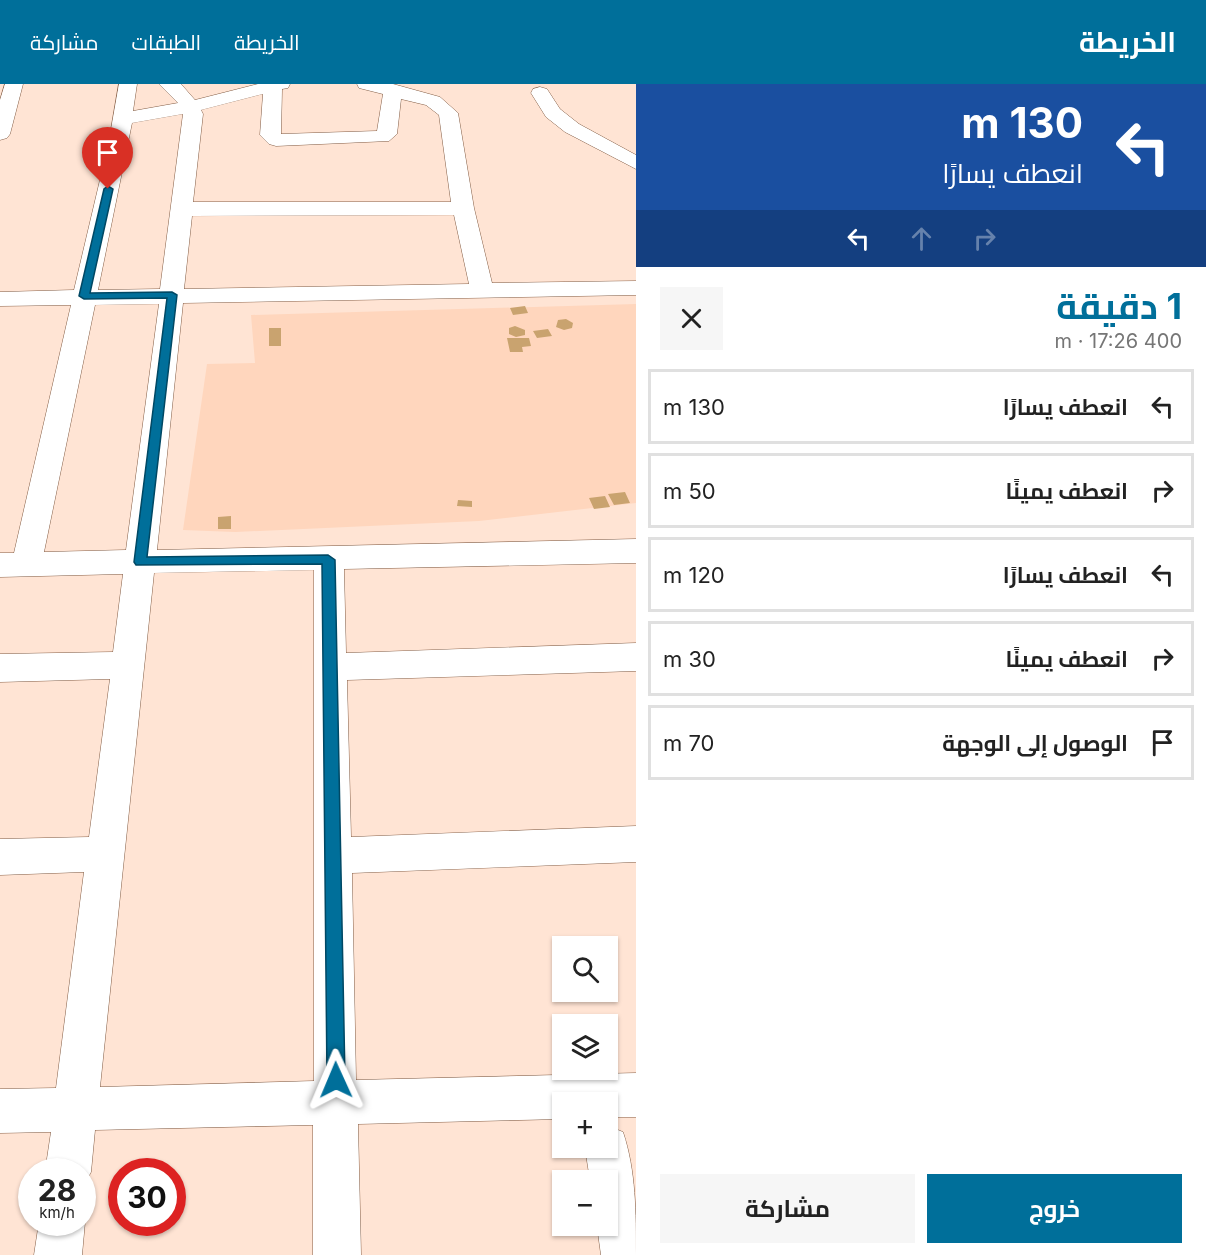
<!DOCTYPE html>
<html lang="ar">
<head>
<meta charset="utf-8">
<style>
  body { margin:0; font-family:Inter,Cairo,sans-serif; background:#f6f6f6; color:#222; direction:rtl; height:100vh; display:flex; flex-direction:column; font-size:22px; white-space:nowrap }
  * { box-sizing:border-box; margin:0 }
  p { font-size:20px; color:#767676 }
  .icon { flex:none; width:33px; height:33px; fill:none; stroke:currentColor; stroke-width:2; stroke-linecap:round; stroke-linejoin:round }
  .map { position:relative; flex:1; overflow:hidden; direction:ltr }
  .side { display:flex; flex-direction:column; background:#fff; width:570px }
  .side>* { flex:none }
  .hud { background:#1a4fa0; color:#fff; overflow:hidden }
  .controls { position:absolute; left:552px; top:852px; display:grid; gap:12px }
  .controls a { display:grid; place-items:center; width:66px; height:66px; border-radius:0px; background:#fff; box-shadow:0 2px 4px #0004; font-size:30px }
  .speed { position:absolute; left:18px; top:1074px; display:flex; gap:12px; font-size:30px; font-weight:700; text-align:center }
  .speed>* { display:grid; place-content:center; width:78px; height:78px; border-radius:50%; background:#fff; box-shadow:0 2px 4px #0004; line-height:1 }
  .speed small { font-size:15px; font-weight:400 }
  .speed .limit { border:9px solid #d22; background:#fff; color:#111 }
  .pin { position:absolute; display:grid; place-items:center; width:51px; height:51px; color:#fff; margin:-62px -26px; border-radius:50% 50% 50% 0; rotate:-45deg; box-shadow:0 0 6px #0007 }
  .pin .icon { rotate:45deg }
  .me { position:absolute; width:66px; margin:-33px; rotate:359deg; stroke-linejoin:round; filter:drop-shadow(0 0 4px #0008) }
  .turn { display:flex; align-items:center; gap:21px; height:126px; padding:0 24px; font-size:27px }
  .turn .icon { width:78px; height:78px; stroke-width:2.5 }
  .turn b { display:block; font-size:42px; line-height:51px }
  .lanes { display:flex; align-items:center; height:57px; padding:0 24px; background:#0003; justify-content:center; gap:30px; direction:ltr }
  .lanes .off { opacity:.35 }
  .round { display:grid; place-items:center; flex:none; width:63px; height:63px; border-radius:0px; background:#f6f6f6 }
  .overview { display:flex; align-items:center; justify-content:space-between; height:102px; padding:0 24px }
  h1 { font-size:36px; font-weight:700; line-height:45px; color:#006f9a }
  .cta { display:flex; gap:12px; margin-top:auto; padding:12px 24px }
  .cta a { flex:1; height:69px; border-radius:0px; background:#006f9a; color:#fff; font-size:24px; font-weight:700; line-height:69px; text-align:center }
  .cta a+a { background:#f6f6f6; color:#222 }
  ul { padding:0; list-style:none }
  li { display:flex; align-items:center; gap:18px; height:75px; margin:0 12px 9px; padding:0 12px; border:3px solid #e0e0e0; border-radius:0px }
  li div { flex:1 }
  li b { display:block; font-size:22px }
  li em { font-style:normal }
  header { display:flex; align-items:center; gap:36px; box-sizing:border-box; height:84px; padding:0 30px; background:#006f9a; color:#fff }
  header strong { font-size:28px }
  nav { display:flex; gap:33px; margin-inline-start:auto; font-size:21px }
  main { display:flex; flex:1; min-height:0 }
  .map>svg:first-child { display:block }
</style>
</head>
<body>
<header>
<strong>الخريطة</strong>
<nav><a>الخريطة</a><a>الطبقات</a><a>مشاركة</a></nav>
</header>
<main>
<section class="side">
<div class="hud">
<div class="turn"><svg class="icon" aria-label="left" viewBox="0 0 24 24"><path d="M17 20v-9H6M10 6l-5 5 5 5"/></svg><div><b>130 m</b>انعطف يسارًا</div></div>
<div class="lanes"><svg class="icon" aria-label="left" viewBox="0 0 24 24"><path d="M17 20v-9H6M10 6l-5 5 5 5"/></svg><svg class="icon off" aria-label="ahead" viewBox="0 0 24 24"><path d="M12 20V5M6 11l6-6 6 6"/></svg><svg class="icon off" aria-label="right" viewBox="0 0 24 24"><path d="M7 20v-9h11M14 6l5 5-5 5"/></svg></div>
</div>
<div class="overview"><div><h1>1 دقيقة</h1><p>400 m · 17:26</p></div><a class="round"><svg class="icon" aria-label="close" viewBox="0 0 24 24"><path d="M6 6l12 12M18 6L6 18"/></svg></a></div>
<ul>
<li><svg class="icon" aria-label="left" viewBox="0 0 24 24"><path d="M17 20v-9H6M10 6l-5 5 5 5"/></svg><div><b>انعطف يسارًا</b></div><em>130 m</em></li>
<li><svg class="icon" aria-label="right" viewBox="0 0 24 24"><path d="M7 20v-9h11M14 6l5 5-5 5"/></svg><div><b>انعطف يمينًا</b></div><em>50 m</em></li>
<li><svg class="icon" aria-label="left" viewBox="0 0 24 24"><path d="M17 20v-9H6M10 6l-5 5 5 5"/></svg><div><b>انعطف يسارًا</b></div><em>120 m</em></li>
<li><svg class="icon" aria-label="right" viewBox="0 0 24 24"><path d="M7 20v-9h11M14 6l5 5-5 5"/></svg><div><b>انعطف يمينًا</b></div><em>30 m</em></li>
<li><svg class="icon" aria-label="arrive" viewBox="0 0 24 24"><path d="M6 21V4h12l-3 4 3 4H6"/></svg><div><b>الوصول إلى الوجهة</b></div><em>70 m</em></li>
</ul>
<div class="cta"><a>خروج</a><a>مشاركة</a></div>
</section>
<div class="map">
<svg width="636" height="1171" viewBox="0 0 636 1171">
  <rect width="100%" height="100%" fill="#ffe4d4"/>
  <path fill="#ffd6bd" d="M636,220v199l-157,18 -244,11 -52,-2 24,-166 48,-1 -4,-48z"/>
  <path fill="#c9a36f" d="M525,222l3,7 -15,2 -3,-7z
    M566,235l7,4 -1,5 -8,2 -8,-3 2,-7z
    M515,242l10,4v5l-9,2 -7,-3v-6z
    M269,244h12v18h-12z
    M548,245l4,7 -15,2 -4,-7z
    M507,254h22l2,8 -9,1 1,5h-13z
    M625,408l5,11 -16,2 -6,-11z
    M605,412l5,11 -16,2 -5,-11z
    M458,416l14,1v6l-15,-1z
    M231,432v13h-13v-12z"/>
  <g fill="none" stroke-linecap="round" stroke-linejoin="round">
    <defs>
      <path id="minor" d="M5,0h18l-13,50 -3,4 -7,2v-40z
        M119,0h18l-4,27 45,-8 -19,-19h22l14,16 63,-16h32l-2,4 -6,1 -1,45 96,-3 6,-37 -24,-6 -2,-4h36l47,13 18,16 16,95 18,75 144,-2v14l-453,8 -26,247 479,-11v24l-292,6 2,84 290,-10v28l-289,9 4,157 285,-11v36l-284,11 4,207 280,-7v44h-28v-15h-46v17l-204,5 3,131h-48v-130l-218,5 -4,42 -9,17v-17h-37l6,-40 -51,1v-44l56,-1 28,-216 -84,3v-36l89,-2 21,-158 -110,3v-28l113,-2 10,-78 -123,3v-24h14l57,-248 -71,1v-14l74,-2 34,-144zM263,10l-3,41 9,9 7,2 113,-5 8,-7 4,-35 25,6 13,10 12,87h-258l10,-88 -2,-4zM183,30l-23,175 -62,1 34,-167zM454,131l15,69 -285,5 8,-73zM159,220l-33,246 -82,2 51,-247zM314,486v511l-214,6 54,-514z
        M540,3l7,2 13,20 19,15 57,31v14l-71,-37 -19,-15 -15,-24 2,-4z
        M608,1042l15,6c13,39 13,81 13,123h-35l-4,-29h11v-46h-18l-5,-32h23z
        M82,1131l3,7 -3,33h-48l5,-33h43z"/>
    </defs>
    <use href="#minor" stroke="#835d45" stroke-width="1"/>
    <use href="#minor" fill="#fff" fill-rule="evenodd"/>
  </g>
  <path fill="#006f9a" stroke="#004864" stroke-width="1.5" d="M108,102l5,3 -23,104 82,-1 5,3 -30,262 181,-2 7,5 10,520 -3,6 -6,3 -7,-3 -2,-6 -5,-516 -186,1 -2,-3 33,-264 -83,1 -5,-3 25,-107z"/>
</svg>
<div class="controls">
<a><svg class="icon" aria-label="search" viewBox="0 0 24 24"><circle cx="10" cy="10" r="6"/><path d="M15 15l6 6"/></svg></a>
<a><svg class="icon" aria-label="layers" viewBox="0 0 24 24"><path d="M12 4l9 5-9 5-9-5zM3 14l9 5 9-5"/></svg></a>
<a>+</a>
<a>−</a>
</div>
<div class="speed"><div>28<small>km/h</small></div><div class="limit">30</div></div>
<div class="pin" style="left:108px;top:105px;background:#d93025"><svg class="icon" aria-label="arrive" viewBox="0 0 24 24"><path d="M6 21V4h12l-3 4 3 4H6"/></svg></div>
<svg class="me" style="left:336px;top:996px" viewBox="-20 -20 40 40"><path d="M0-17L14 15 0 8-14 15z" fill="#006f9a" stroke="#fff" stroke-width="4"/></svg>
</div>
</main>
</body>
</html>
